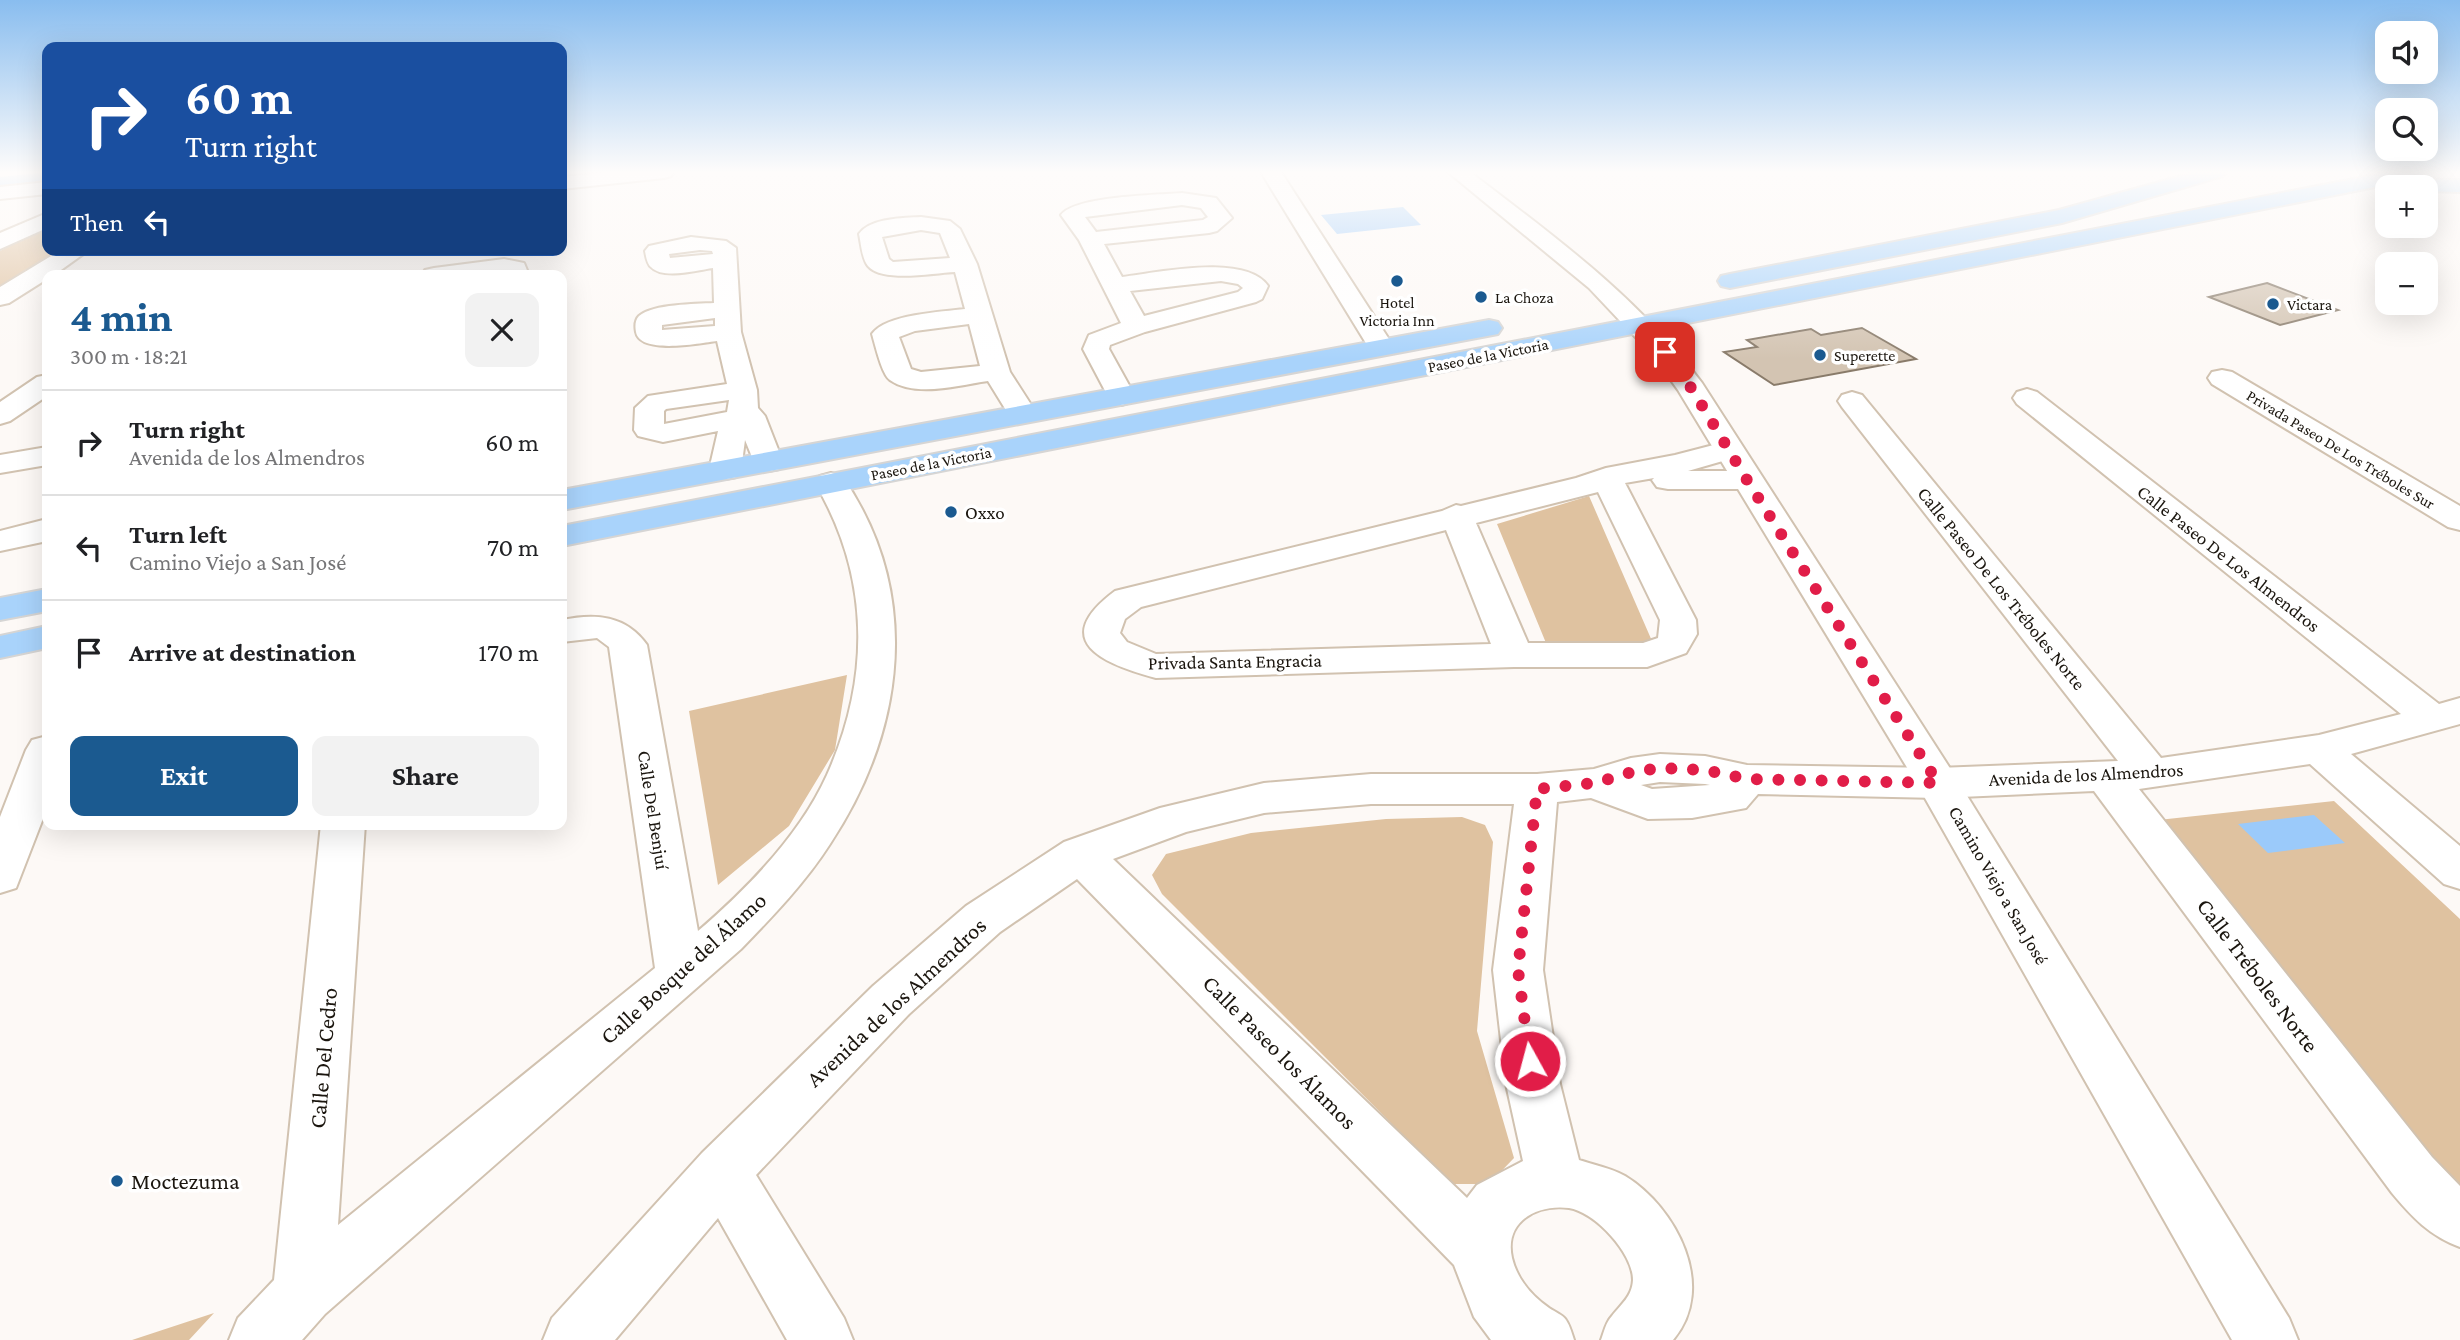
<!DOCTYPE html>
<html lang="en">
<head>
<meta charset="utf-8">
<style>
  body { margin:0; font-family:"Crimson Pro",serif; background:#f2f2f2; color:#202124; height:100vh; display:flex; flex-direction:column; font-size:26px; white-space:nowrap }
  * { box-sizing:border-box; margin:0 }
  p { font-size:23px; color:#757577 }
  .icon { flex:none; width:38px; height:38px; fill:none; stroke:currentColor; stroke-width:2; stroke-linecap:round; stroke-linejoin:round }
  .map { position:relative; flex:1; overflow:hidden }
  .panel { position:absolute; left:42px; top:270px; width:525px; height:560px; display:flex; flex-direction:column; background:#fff; border-radius:14px; box-shadow:0 7px 28px #0002 }
  .panel>* { flex:none }
  .hud { position:absolute; left:42px; top:42px; width:525px; height:214px; border-radius:14px; box-shadow:0 7px 28px #0002; background:#1a4fa0; color:#fff; overflow:hidden }
  .tools { position:absolute; left:2375px; top:21px; display:grid; gap:14px }
  .tools a { display:grid; place-items:center; width:63px; height:63px; border-radius:14px; background:#fff; box-shadow:0 7px 28px #0002; font-size:35px }
  .pin { position:absolute; display:grid; place-items:center; width:60px; height:60px; color:#fff; margin:-30px; border-radius:14px; box-shadow:0 4px 10px #0006 }
  .me { position:absolute; width:77px; margin:-38px; rotate:353deg; stroke-linejoin:round; filter:drop-shadow(0 0 5px #0008) }
  .turn { display:flex; align-items:center; gap:24px; height:147px; padding:0 28px; font-size:32px }
  .turn .icon { width:91px; height:91px; stroke-width:2.5 }
  .turn b { display:block; font-size:49px; line-height:60px }
  .then { display:flex; align-items:center; height:66px; padding:0 28px; background:#0003; gap:14px; font-size:26px }
  .round { display:grid; place-items:center; flex:none; width:74px; height:74px; border-radius:14px; background:#f2f2f2 }
  .summary { display:flex; align-items:center; justify-content:space-between; height:119px; padding:0 28px }
  h1 { font-size:42px; font-weight:700; line-height:52px; color:#1b5a90 }
  .action { display:flex; gap:14px; margin-top:auto; padding:14px 28px }
  .action a { flex:1; height:80px; border-radius:14px; background:#1b5a90; color:#fff; font-size:28px; font-weight:700; line-height:80px; text-align:center }
  .action a+a { background:#f2f2f2; color:#202124 }
  ul { padding:0; list-style:none }
  li { display:flex; align-items:center; gap:21px; height:105px; padding:0 28px; border-top:2px solid #e0e0e0 }
  li div { flex:1 }
  li b { display:block; font-size:26px }
  li em { font-style:normal }
  .map>svg:first-child { display:block }
</style>
</head>
<body>
<div class="map">
<svg width="2460" height="1340" viewBox="0 0 2460 1340">
  <rect width="100%" height="100%" fill="#fdf9f6"/>
  <path fill="#dfc2a0" d="M47,226v24h18l-65,37v-36z
    M1589,496l63,145 -106,2 -49,-119z
    M847,675l-12,75 -46,76 -71,59 -29,-174z
    M2334,801l126,118v269l-311,-367z
    M1462,817l23,8 8,17 -16,189 37,127 -25,26h-37l-290,-290 -10,-19 14,-21 85,-21 135,-14z
    M214,1313l-25,27h-57z"/>
  <path fill="#9bcafa" d="M1403,207l18,18 -84,9 -16,-19z
    M2314,815l31,28 -77,10 -30,-29z"/>
  <g fill="none" stroke-linecap="round" stroke-linejoin="round">
    <path fill="#9bcafa" fill-rule="evenodd" d="M47,172v12l-47,5v-12z"/>
  </g>
  <path fill="#d3c4b2" stroke="#897b6a" stroke-width="2" d="M2267,283l71,27 -58,15 -71,-28z
    M1862,328l54,31 -142,26 -50,-33 33,-5 -10,-7 64,-11 10,6z"/>
  <g fill="none" stroke-linecap="round" stroke-linejoin="round">
    <defs>
      <path id="minor" d="M611,172h63l-3,4 -7,2 -102,11v-12z
        M1261,172h20l113,175 -4,6 -9,2 -9,-2z
        M47,182v12l-47,5v-12z
        M1182,193l34,5 16,20 -15,13 -8,2 -105,11 18,33c35,-4 123,-24 146,9l-6,13 -6,3 -111,30 -35,13 -1,4 26,47 -4,6 -10,3 -10,-3 -28,-53 6,-14 32,-12 -42,-83 -18,-25c14,-19 96,-20 121,-22zM1182,205l19,3 7,9 -5,3 -107,12 -11,-15zM1221,281l17,3 5,4 -5,4 -94,24 -14,-25z
        M47,213v15l-47,21v-16z
        M921,217l29,4 10,8 17,35 33,108 27,42 -5,6 -10,3 -10,-3 -24,-39c-29,4 -72,17 -98,-1 -8,-5 -15,-36 -18,-46 14,-20 70,-22 93,-25l-10,-37c-21,1 -73,11 -87,-6 -6,-7 -7,-23 -9,-32 11,-16 44,-16 62,-17zM921,230l19,3 10,25 -57,4 -4,-3 -7,-22zM969,324l11,42 -59,6 -10,-3 -12,-32 16,-6z
        M691,237l35,4 10,7 5,84 16,58 1,18 7,8 18,46 -4,7 -11,2 -11,-2 -12,-29 -4,30 -5,7 -11,2 -11,-2 -5,-7 9,-39 -55,11 -25,-6 -4,-6 1,-22 13,-12 79,-12 -10,-43c-16,2 -77,14 -81,-9 -1,-5 -1,-12 3,-16 14,-12 56,-12 75,-13l-1,-35c-15,2 -50,12 -62,-1 -4,-3 -5,-11 -6,-16l4,-5zM700,250l12,1 1,3 -43,4 -1,-4zM715,318v8l-53,4v-5zM729,400l-2,12 -63,12v-13l2,-2z
        M61,250h28l-35,25h-7v4l-38,24 -9,2v-18z
        M504,259l20,4 5,12h-107l3,-5 9,-2z
        M2222,370l10,2 228,134v24l-12,-3 -236,-143 -4,-6 4,-6z
        M47,375v21l-37,25 -10,3v-22l37,-25z
        M2027,389l10,3 402,312 21,-6v26l-109,30 109,92v43l-16,-5 -134,-120 -171,25 293,368 28,29v61c-30,-11 -48,-30 -68,-54l-298,-402 -156,7 -180,-4 -12,14 -54,10 -44,1 -57,-21 -34,4 -14,168 17,114 19,76c15,5 32,8 46,16 51,31 93,111 48,164h-72c3,-8 5,-18 11,-24 9,-12 20,-19 21,-36 0,-27 -38,-68 -64,-72 -33,-4 -65,14 -57,50 5,21 20,38 37,50 6,4 14,7 17,12 4,6 6,14 8,20h-83l-17,-23 -20,-52 -377,-386 -77,53 -91,82 -153,161 88,143 9,22h-66l-69,-122 -103,122h-72l9,-22 150,-165 171,-167 93,-80 98,-64 96,-34 104,-25 107,-9h166l57,-5 37,-11 29,-4 45,2 42,9 191,3 180,-7 -276,-354 -4,-6 4,-6 10,-3 10,3 299,363 158,-23 82,-21 -384,-310 -4,-6 4,-6zM1660,782l45,2 5,1 -58,4 -11,-4zM1371,804h143l-21,166 13,114 17,77 -46,24 -10,13 -354,-339 73,-27 78,-19z
        M1729,441l11,3 4,6 -4,6 -52,15h59l11,2 5,7 -5,7 -11,2h-79l-11,-2 -5,-7 2,-2 -29,5 71,137 1,14 -11,19 -39,14h-133l-358,11c-53,-14 -108,-37 -41,-87l327,-80 14,-6 5,1 115,-28 30,-10 69,-13zM1598,492l62,128 -2,18 -15,5h-115l-52,-120zM1446,530l45,114 -335,10 -29,-12 -7,-9 5,-14 16,-12z
        M47,447v18l-47,8v-18z
        M831,473l11,3c81,117 63,254 -12,368 -25,39 -57,72 -89,105l-416,365 -23,26h-73l9,-22 36,-38 47,-456h44l-27,401 317,-257 -46,-321 -12,-9 -35,4v-22c33,-7 64,-5 85,25l51,286c49,-42 102,-96 129,-156 44,-98 43,-199 -12,-292l5,-7z
        M47,519v22l-47,10v-20z
        M47,736v72l-31,80 -16,5v-76l26,-67 6,-10z"/>
      <path id="tertiary" d="M1448,172h22c86,66 166,123 232,211l251,390 336,545 9,22h-66l-315,-556 -239,-394 -23,-32 -66,-70z"/>
      <path id="primary" d="M2195,172h31l-3,4 -161,47 -332,65 -9,-2 -3,-5 3,-5 9,-2 329,-64z
        M2390,172h33l-3,4 -9,3 49,1v12l-34,-1v-4h-39v3l-12,-3 -1813,359v-20z
        M1489,320l9,2 4,6 -4,6 -936,176v-20z
        M47,589v22l-47,9v-22z
        M47,626v22l-47,10v-22z"/>
    </defs>
    <use href="#minor" stroke="#d1c2b0" stroke-width="4"/>
    <use href="#tertiary" stroke="#d1c2b0" stroke-width="4"/>
    <use href="#primary" stroke="#d6d5d4" stroke-width="4"/>
    <use href="#minor" fill="#fff" fill-rule="evenodd"/>
    <use href="#tertiary" fill="#fff" fill-rule="evenodd"/>
    <use href="#primary" fill="#a9d3fb" fill-rule="evenodd"/>
  </g>
  <linearGradient id="sky" x2="0" y2="1"><stop stop-color="#89bdef"/><stop offset="0.48" stop-color="#fefcfb"/><stop offset="1" stop-color="#fefcfb" stop-opacity="0"/></linearGradient>
  <rect width="2460" height="359" fill="url(#sky)"/>
  <g fill="none" stroke-linecap="round" stroke-linejoin="round">
    <path stroke="#e11d48" stroke-width="12" stroke-dasharray="0 21.6" d="M1530,1061l-12,-91 19,-181 58,-6 37,-11 28,-4 45,2 42,9 191,4 -191,-303 -55,-91 -27,-37"/>
  </g>
  <g fill="#1b5a90" stroke="#fff" stroke-width="2.5">
    <circle cx="1397" cy="281" r="7"/>
    <circle cx="1481" cy="297" r="7"/>
    <circle cx="2273" cy="304" r="7"/>
    <circle cx="1820" cy="355" r="7"/>
    <circle cx="951" cy="512" r="7"/>
    <circle cx="117" cy="1181" r="7"/>
  </g>
  <g text-anchor="middle" stroke-width="7" stroke-linejoin="round" paint-order="stroke">
    <g font-size="16" fill="#1b160f" stroke="#fff" text-anchor="start">
      <text x="1495" y="303">La Choza</text>
      <text x="1397" y="308" text-anchor="middle">Hotel<tspan x="1397" dy="18">Victoria Inn</tspan></text>
      <text x="2287" y="310">Victara</text>
      <text x="1834" y="361">Superette</text>
    </g>
    <g font-size="16" fill="#1b160f" stroke="#fff">
      <text transform="translate(1488 355) rotate(-11)" y="6">Paseo de la Victoria</text>
      <text transform="translate(2341 449) rotate(31)" y="6">Privada Paseo De Los Tréboles Sur</text>
      <text transform="translate(931 463) rotate(-11)" y="6">Paseo de la Victoria</text>
    </g>
    <g font-size="19" fill="#1b160f" stroke="#fff" text-anchor="start">
      <text x="965" y="519">Oxxo</text>
    </g>
    <g font-size="19" fill="#1b160f" stroke="#fff">
      <text transform="translate(2229 558) rotate(38)" y="7">Calle Paseo De Los Almendros</text>
      <text transform="translate(2002 588) rotate(51)" y="7">Calle Paseo De Los Tréboles Norte</text>
      <text transform="translate(1235 661) rotate(-1)" y="7">Privada Santa Engracia</text>
      <text transform="translate(2086 774) rotate(-3)" y="7">Avenida de los Almendros</text>
      <text transform="translate(654 810) rotate(81)" y="7">Calle Del Benjuí</text>
      <text transform="translate(1999 885) rotate(60)" y="7">Camino Viejo a San José</text>
    </g>
    <g font-size="23" fill="#1b160f" stroke="#fff">
      <text transform="translate(683 968) rotate(-42)" y="8">Calle Bosque del Álamo</text>
      <text transform="translate(2258 975) rotate(53)" y="8">Calle Tréboles Norte</text>
      <text transform="translate(896 1002) rotate(-43)" y="8">Avenida de los Almendros</text>
      <text transform="translate(1280 1052) rotate(45)" y="8">Calle Paseo los Álamos</text>
      <text transform="translate(323 1058) rotate(-85)" y="8">Calle Del Cedro</text>
    </g>
    <g font-size="23" fill="#1b160f" stroke="#fff" text-anchor="start">
      <text x="131" y="1189">Moctezuma</text>
    </g>
  </g>
</svg>
<div class="tools">
<a><svg class="icon" aria-label="sound" viewBox="0 0 24 24"><path d="M4 9h4l5-4v14l-5-4H4zM17 9q2 3 0 6"/></svg></a>
<a><svg class="icon" aria-label="search" viewBox="0 0 24 24"><circle cx="10" cy="10" r="6"/><path d="M15 15l6 6"/></svg></a>
<a>+</a>
<a>−</a>
</div>
<div class="pin" style="left:1665px;top:352px;background:#d93025"><svg class="icon" aria-label="arrive" viewBox="0 0 24 24"><path d="M6 21V4h12l-3 4 3 4H6"/></svg></div>
<svg class="me" style="left:1530px;top:1061px" viewBox="-20 -20 40 40"><circle r="17" fill="#e11d48" stroke="#fff" stroke-width="3"/><path d="M0-11L8 9 0 5-8 9z" fill="#fff"/></svg>
<div class="hud">
<div class="turn"><svg class="icon" aria-label="right" viewBox="0 0 24 24"><path d="M7 20v-9h11M14 6l5 5-5 5"/></svg><div><b>60 m</b>Turn right</div></div>
<div class="then">Then<svg class="icon" aria-label="left" viewBox="0 0 24 24"><path d="M17 20v-9H6M10 6l-5 5 5 5"/></svg></div>
</div>
<section class="panel">
<div class="summary"><div><h1>4 min</h1><p>300 m · 18:21</p></div><a class="round"><svg class="icon" aria-label="close" viewBox="0 0 24 24"><path d="M6 6l12 12M18 6L6 18"/></svg></a></div>
<ul>
<li><svg class="icon" aria-label="right" viewBox="0 0 24 24"><path d="M7 20v-9h11M14 6l5 5-5 5"/></svg><div><b>Turn right</b><p>Avenida de los Almendros</p></div><em>60 m</em></li>
<li><svg class="icon" aria-label="left" viewBox="0 0 24 24"><path d="M17 20v-9H6M10 6l-5 5 5 5"/></svg><div><b>Turn left</b><p>Camino Viejo a San José</p></div><em>70 m</em></li>
<li><svg class="icon" aria-label="arrive" viewBox="0 0 24 24"><path d="M6 21V4h12l-3 4 3 4H6"/></svg><div><b>Arrive at destination</b></div><em>170 m</em></li>
</ul>
<div class="action"><a>Exit</a><a>Share</a></div>
</section>
</div>
</body>
</html>
